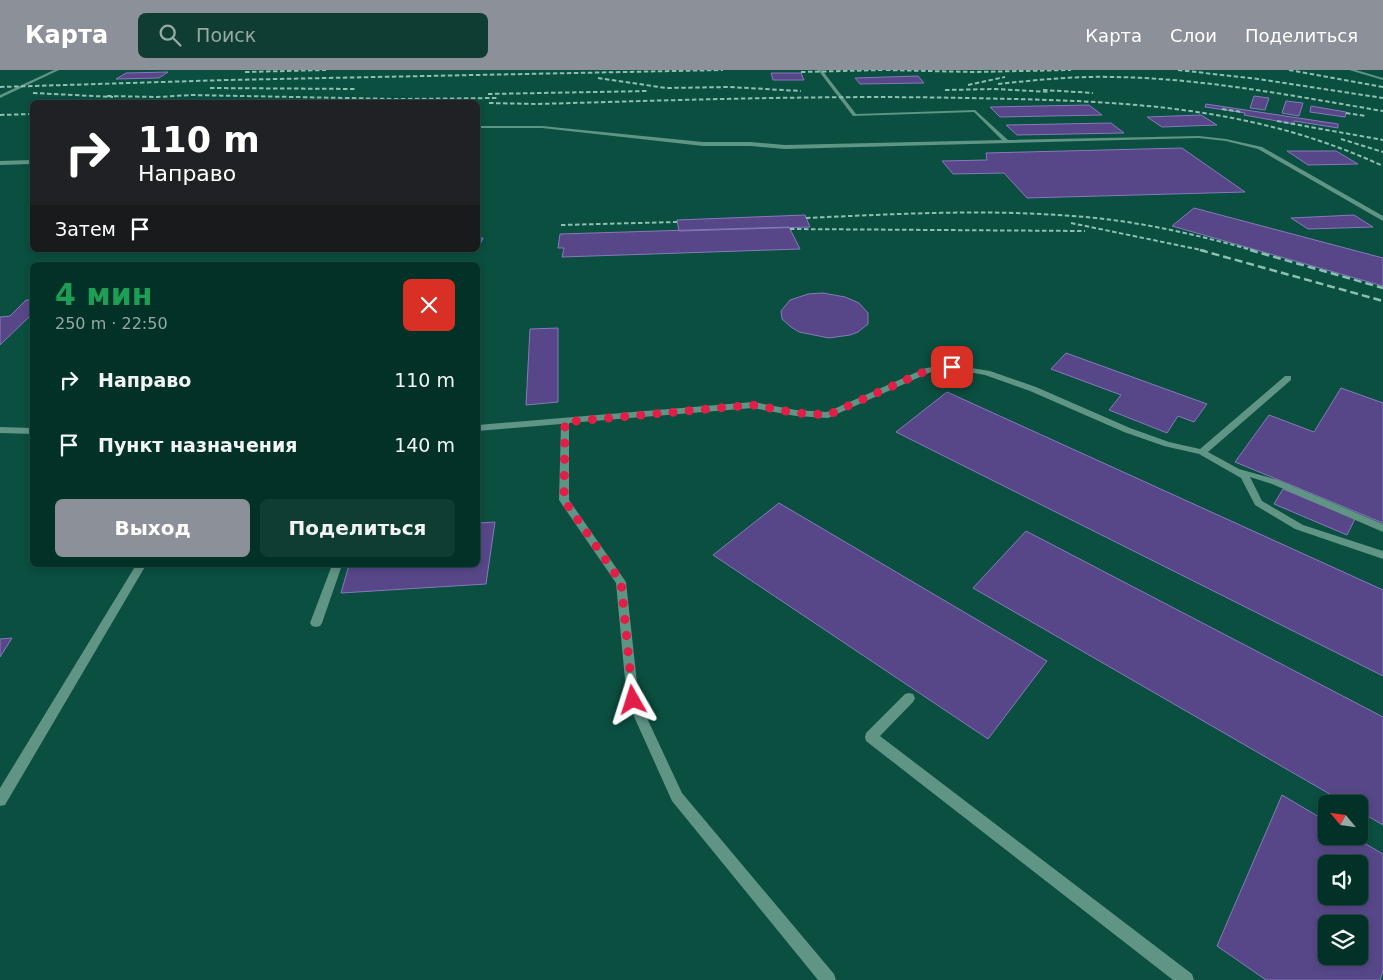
<!DOCTYPE html>
<html lang="ru">
<head>
<meta charset="utf-8">
<style>
  body { margin:0; font-family:"DejaVu Sans",sans-serif; background:#103d33; color:#f1f3f6; height:100vh; display:flex; flex-direction:column; font-size:19px; white-space:nowrap }
  * { box-sizing:border-box; margin:0 }
  p { font-size:16px; color:#96a9a7 }
  .icon { flex:none; width:28px; height:28px; fill:none; stroke:currentColor; stroke-width:2; stroke-linecap:round; stroke-linejoin:round }
  .map { position:relative; flex:1; overflow:hidden }
  .sheet { position:absolute; left:30px; top:192px; width:450px; height:305px; display:flex; flex-direction:column; background:#023127; border-radius:8px; box-shadow:0 2px 8px #0003,0 0 0 1px #234c44 }
  .sheet>* { flex:none }
  .hud { position:absolute; left:30px; top:30px; width:450px; height:152px; border-radius:8px; box-shadow:0 2px 8px #0003,0 0 0 1px #234c44; background:#202124; color:#fff; overflow:hidden }
  .needle { width:32px; rotate:299deg }
  .buttons { position:absolute; left:1318px; top:725px; display:grid; gap:10px }
  .buttons a { display:grid; place-items:center; width:50px; height:50px; border-radius:8px; background:#023127; box-shadow:0 2px 8px #0003,0 0 0 1px #234c44; font-size:25px }
  .pin { position:absolute; display:grid; place-items:center; width:42px; height:42px; color:#fff; margin:-21px; border-radius:10px; box-shadow:0 2px 8px #0006 }
  .me { position:absolute; width:55px; margin:-28px; rotate:354deg; stroke-linejoin:round; filter:drop-shadow(0 0 4px #0008) }
  .turn { display:flex; align-items:center; gap:18px; height:105px; padding:0 25px; font-size:22px }
  .turn .icon { width:65px; height:65px; stroke-width:2.5 }
  .turn b { display:block; font-size:35px; line-height:42px }
  .then { display:flex; align-items:center; height:48px; padding:0 25px; background:#0003; gap:10px; font-size:19px }
  .round { display:grid; place-items:center; flex:none; width:52px; height:52px; border-radius:8px; background:#103d33 }
  .summary { display:flex; align-items:center; justify-content:space-between; height:85px; padding:0 25px }
  h1 { font-size:30px; font-weight:600; line-height:38px; color:#1e9e55 }
  .button { display:flex; gap:10px; margin-top:auto; padding:10px 25px }
  .button a { flex:1; height:58px; border-radius:8px; background:#8c9099; color:#fff; font-size:20px; font-weight:600; line-height:58px; text-align:center }
  .button a+a { background:#103d33; color:#f1f3f6 }
  ul { padding:0; list-style:none }
  li { display:flex; align-items:center; gap:15px; height:65px; padding:0 25px }
  li div { flex:1 }
  li b { display:block; font-size:19px }
  li em { font-style:normal }
  header { display:flex; align-items:center; gap:30px; box-sizing:border-box; height:70px; padding:0 25px; background:#8c9099; color:#fff }
  header strong { font-size:24px }
  nav { display:flex; gap:28px; margin-inline-start:auto; font-size:18px }
  .search { width:350px; height:45px; background:#103d33; display:flex; align-items:center; gap:12px; box-sizing:border-box; padding:0 18px; border-radius:8px; color:#96a9a7; font-size:19px }
  .map>svg:first-child { display:block }
</style>
</head>
<body>
<header>
<strong>Карта</strong>
<div class="search"><svg class="icon" aria-label="search" viewBox="0 0 24 24"><circle cx="10" cy="10" r="6"/><path d="M15 15l6 6"/></svg>Поиск</div>
<nav><a>Карта</a><a>Слои</a><a>Поделиться</a></nav>
</header>
<div class="map">
<svg width="1383" height="910" viewBox="0 0 1383 910">
  <rect width="100%" height="100%" fill="#034134"/>
  <path fill="#0a4f40" fill-rule="evenodd" d="M0,0h1383v910h-1383zM32,32h446v148h-446zM32,195h446v300h-446zM1326,734h33v32h-33zM1326,794h33v32h-33zM1326,854h33v32h-33z"/>
  <path fill="#574788" stroke="#8778bd" fill-rule="evenodd" d="M168,2l-9,6 -43,1 10,-6z
    M771,3h30l3,7h-31z
    M918,6l6,7 -64,1 -5,-6z
    M1254,26l15,2 -4,12 -15,-2z
    M1286,31l17,2 -4,13 -17,-3z
    M1206,34l132,20v4l-44,-7v3l-50,-9 1,-2 -40,-6z
    M1089,35l13,10 -102,2 -10,-10z
    M1311,36l35,6 -1,5 -35,-5z
    M1201,45l16,10 -55,2 -15,-10z
    M1111,53l13,10 -107,2 -11,-10z
    M1182,78l63,44 -218,6 -23,-25 -51,1 -11,-13 45,-1 -1,-7z
    M1287,81h49l22,13 -50,1z
    M1194,138l189,50v28l-211,-60z
    M805,145l5,12 -131,4 -2,-11z
    M1354,145l19,12 -65,2 -17,-11z
    M789,157l11,22 -238,8 2,-9h-6l2,-14z
    M478,168h5l-6,13 -162,1 2,-2h161z
    M823,223l22,4 14,6 9,10v11l-10,8 -8,3 -21,3 -30,-6 -8,-5 -9,-8 -1,-8 9,-11 18,-6z
    M26,230h6v14l-32,31v-28l10,-1z
    M558,258v74l-32,3 4,-76z
    M1066,283l141,51 -13,18 -16,-6 -11,17 -58,-23 12,-15 -70,-26z
    M1341,318l42,15v120l-148,-61 34,-47 45,17z
    M947,322l436,198v86l-487,-244z
    M1283,419l72,30 -8,16 -73,-31z
    M779,433l268,158 -59,78 -275,-184z
    M495,452l-9,62 -145,9 8,-28h129v-42z
    M1026,461l357,186v108l-24,-14v-7h-12l-374,-216z
    M12,568l-12,19v-18z
    M1282,725l44,26v15h26l31,18v117l-3,9h-114l-49,-34zM1326,794h33v32h-33zM1326,854h33v32h-33z"/>
  <g fill="none" stroke-linecap="round" stroke-linejoin="round">
    <path fill="#609484" fill-rule="evenodd" d="M54,0h5l-59,28v-3z
      M818,0h4l34,44 119,-4 33,30 191,-4 27,3 36,8 121,69v5l-125,-72 -32,-8 -27,-3 -414,11 -34,-3h-48l-161,-18h-64v-2h64l161,16h48l34,3 217,-5 -28,-28 -121,4z
      M1349,0h7l27,8v2z
      M32,90v4l-32,1v-4z
      M952,295l38,6 46,16 94,41 39,14 31,7 85,-73h6v4l-83,72 31,17 39,11 105,44v8l-111,-48 -22,-7 12,24 41,24 80,26v8l-88,-30 -40,-24 -14,-27 -42,-24 -35,-8 -40,-14 -94,-41 -45,-16 -33,-6 -21,3 -103,46 -32,-2 -43,-8 -184,15v77l57,82 13,119 43,92 152,181 2,6h-18l-146,-179 -45,-100 -11,-118 -57,-83 2,-76 -83,7v-6l275,-23 43,8 31,2 99,-44z
      M0,357l32,1v6l-32,-1z
      M136,495h10l-141,240 -5,1v-18z
      M332,495h10l-20,58 -2,3 -4,1 -4,-1 -2,-3z
      M909,623l4,1 2,4 -2,4 -33,34 312,238 2,6h-21l-307,-239 -1,-4 1,-4 39,-39z"/>
    <path stroke="#8ec0b2" stroke-width="2" stroke-dasharray="4.5 2.5" stroke-linecap="butt" d="M886,0l87,2 98,-2
      M1178,0l80,9 125,19
      M1289,0l94,17
      M245,2l81,-2
      M801,2l82,-2
      M598,8l68,10 63,-1 72,4
      M998,14c38,-4 76,-8 114,-7 91,1 181,19 271,34
      M968,15l37,-8
      M0,17l227,-7 496,-10
      M210,18l147,1
      M945,20l50,-1 55,3
      M1043,20l50,3
      M33,23l80,4
      M488,24l160,-3
      M107,26l50,1 34,-2 206,4 100,-1
      M489,33l48,1c143,-4 286,-9 430,-6 148,3 279,5 416,68
      M1222,39l20,3
      M1346,43l20,3
      M0,45l32,-1
      M1277,51l106,19
      M1341,69l42,13
      M806,148c89,-4 177,-9 266,-2 62,4 123,18 183,35
      M1071,153l135,28
      M561,155l116,-3
      M790,159l295,2"/>
    <path stroke="#8ec0b2" stroke-width="2.5" stroke-dasharray="8 4" stroke-linecap="butt" d="M1200,180l183,51
      M1250,180l133,38"/>
  </g>
  <g fill="none" stroke-linecap="round" stroke-linejoin="round">
    <path stroke="#e11d48" stroke-width="9" stroke-dasharray="0 16.2" d="M633,630l-12,-118 -57,-82 1,-78 188,-17 43,8 32,2 100,-45 24,-3"/>
  </g>
</svg>
<div class="buttons">
<a><svg class="needle" viewBox="-14 -14 28 28"><path d="M0-13l5 13h-10z" fill="#e53935"/><path d="M0 13l5-13h-10z" fill="#96a9a7"/></svg></a>
<a><svg class="icon" aria-label="sound" viewBox="0 0 24 24"><path d="M4 9h4l5-4v14l-5-4H4zM17 9q2 3 0 6"/></svg></a>
<a><svg class="icon" aria-label="layers" viewBox="0 0 24 24"><path d="M12 4l9 5-9 5-9-5zM3 14l9 5 9-5"/></svg></a>
</div>
<div class="pin" style="left:952px;top:297px;background:#d93025"><svg class="icon" aria-label="arrive" viewBox="0 0 24 24"><path d="M6 21V4h12l-3 4 3 4H6"/></svg></div>
<svg class="me" style="left:633px;top:630px" viewBox="-20 -20 40 40"><path d="M0-17L14 15 0 8-14 15z" fill="#e11d48" stroke="#fff" stroke-width="4"/></svg>
<div class="hud">
<div class="turn"><svg class="icon" aria-label="right" viewBox="0 0 24 24"><path d="M7 20v-9h11M14 6l5 5-5 5"/></svg><div><b>110 m</b>Направо</div></div>
<div class="then">Затем<svg class="icon" aria-label="arrive" viewBox="0 0 24 24"><path d="M6 21V4h12l-3 4 3 4H6"/></svg></div>
</div>
<section class="sheet">
<div class="summary"><div><h1>4 мин</h1><p>250 m · 22:50</p></div><a class="round" style="background:#d93025;color:#fff"><svg class="icon" aria-label="close" viewBox="0 0 24 24"><path d="M6 6l12 12M18 6L6 18"/></svg></a></div>
<ul>
<li><svg class="icon" aria-label="right" viewBox="0 0 24 24"><path d="M7 20v-9h11M14 6l5 5-5 5"/></svg><div><b>Направо</b></div><em>110 m</em></li>
<li><svg class="icon" aria-label="arrive" viewBox="0 0 24 24"><path d="M6 21V4h12l-3 4 3 4H6"/></svg><div><b>Пункт назначения</b></div><em>140 m</em></li>
</ul>
<div class="button"><a>Выход</a><a>Поделиться</a></div>
</section>
</div>
</body>
</html>
